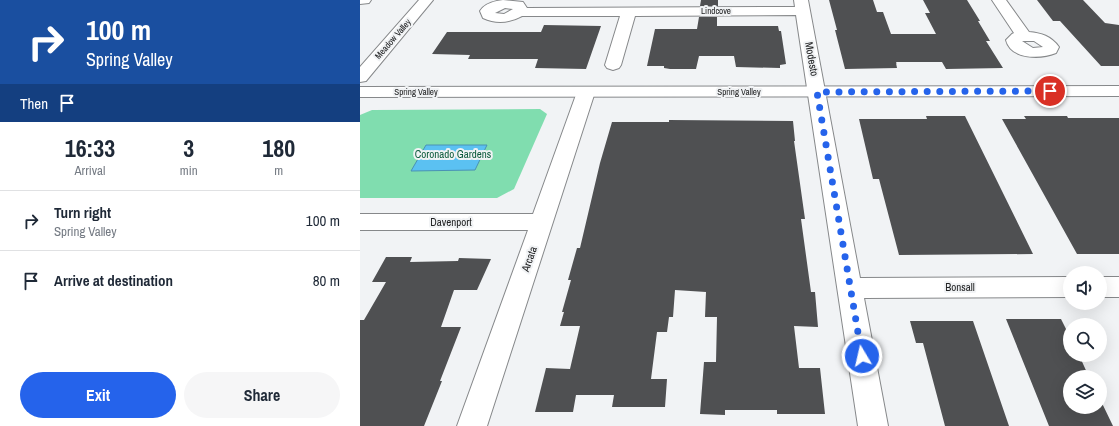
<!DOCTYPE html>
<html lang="en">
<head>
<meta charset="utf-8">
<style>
  body { margin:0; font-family:"Archivo Narrow",sans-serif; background:#f6f6f7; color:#1f2937; height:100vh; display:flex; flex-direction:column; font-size:15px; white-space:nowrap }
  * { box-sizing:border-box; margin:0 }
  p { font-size:13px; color:#747a83 }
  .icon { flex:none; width:22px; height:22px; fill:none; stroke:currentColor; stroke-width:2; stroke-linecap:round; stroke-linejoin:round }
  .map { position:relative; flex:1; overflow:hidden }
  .side { display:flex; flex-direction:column; background:#fff; width:360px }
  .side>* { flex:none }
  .banner { background:#1a4fa0; color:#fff; overflow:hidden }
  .fabs { position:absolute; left:703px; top:266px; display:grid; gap:8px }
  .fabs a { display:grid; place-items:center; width:44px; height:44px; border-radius:50%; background:#fff; box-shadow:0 4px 16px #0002; font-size:20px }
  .pin { position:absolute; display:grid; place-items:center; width:34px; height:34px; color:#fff; margin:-17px; border:2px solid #fff; border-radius:50%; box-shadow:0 1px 4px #0007 }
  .me { position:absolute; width:44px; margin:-22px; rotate:351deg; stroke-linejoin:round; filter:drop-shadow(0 0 3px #0008) }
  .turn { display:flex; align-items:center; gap:14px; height:84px; padding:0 20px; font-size:18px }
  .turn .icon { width:52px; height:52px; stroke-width:2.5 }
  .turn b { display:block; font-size:28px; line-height:34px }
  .then { display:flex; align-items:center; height:38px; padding:0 20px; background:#0003; gap:8px; font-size:15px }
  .eta { display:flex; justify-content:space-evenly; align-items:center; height:68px; text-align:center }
  .eta b { font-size:24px; font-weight:700; line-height:28px }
  .cta { display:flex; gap:8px; margin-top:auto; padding:8px 20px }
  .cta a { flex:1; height:46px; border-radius:24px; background:#2563eb; color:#fff; font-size:16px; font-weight:700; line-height:46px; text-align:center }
  .cta a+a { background:#f6f6f7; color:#1f2937 }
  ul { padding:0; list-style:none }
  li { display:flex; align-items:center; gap:12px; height:60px; padding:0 20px; border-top:1px solid #e0e1e3 }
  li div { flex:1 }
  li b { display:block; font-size:15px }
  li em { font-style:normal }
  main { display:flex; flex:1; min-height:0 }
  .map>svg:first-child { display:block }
</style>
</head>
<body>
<main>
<section class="side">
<div class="banner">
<div class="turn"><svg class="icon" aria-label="right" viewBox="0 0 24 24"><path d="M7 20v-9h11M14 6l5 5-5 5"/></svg><div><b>100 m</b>Spring Valley</div></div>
<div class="then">Then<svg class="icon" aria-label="arrive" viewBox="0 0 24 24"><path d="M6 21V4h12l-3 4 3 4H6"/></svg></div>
</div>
<div class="eta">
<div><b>16:33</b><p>Arrival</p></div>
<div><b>3</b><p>min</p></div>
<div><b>180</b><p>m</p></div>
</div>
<ul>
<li><svg class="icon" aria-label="right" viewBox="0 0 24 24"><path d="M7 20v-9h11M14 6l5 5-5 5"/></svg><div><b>Turn right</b><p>Spring Valley</p></div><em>100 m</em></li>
<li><svg class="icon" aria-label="arrive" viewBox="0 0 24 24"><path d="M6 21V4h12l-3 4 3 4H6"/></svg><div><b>Arrive at destination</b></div><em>80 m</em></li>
</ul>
<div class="cta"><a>Exit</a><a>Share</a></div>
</section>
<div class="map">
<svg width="759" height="426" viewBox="0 0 759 426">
  <rect width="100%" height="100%" fill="#f1f3f5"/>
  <path fill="#80ddaf" d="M180,109l7,5 -33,75 -17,9h-137v-83l12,-5z"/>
  <path fill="#5bc1f2" stroke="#4a92b4" d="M66,145h61l-12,25 -64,1z"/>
  <path fill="#4f5052" d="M341,0h17v6h-18z
    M469,0h44l4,12h6l8,22h45l-11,-21h5l-7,-13h44l13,21h-2l12,20h-4l17,27 -57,1 -4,-7h-46l1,2 -1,-1 1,5 -52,1 -10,-39h2z
    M677,0h46l22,23 14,2v41h-18l-41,-45h-7z
    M339,17h18v9h61l1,5h2l5,33 -6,1v3l-44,-1 -2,-11h-35l-3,13h-26l-6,-1v-2h-17l8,-37h42z
    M184,25l57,1 -15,43 -51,-1 3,-9h-70l2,-4 -38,-1 15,-22h94z
    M566,116h39l68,138 -134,1 -20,-76h-6l-14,-60h68z
    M664,116h43l1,2h51v136h-42l-75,-135h24z
    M309,120l124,1 2,20h-1l11,78h-4l10,73h4l3,35 -24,-1 5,42h21l5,46h-48v-4h-52v5l-25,-1 4,-52h12l1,-45h-12l1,-25 -31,-2 -2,27h-4l-2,15h-10l-6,47h16l-2,28h-53l2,-12h-38l-3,17h-38l11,-44 24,1 10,-43h-20l4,-14h-2l9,-32h-3l9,-32h3l20,-85 12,-41h57z
    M26,257h26l-2,5 48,-1 1,-3 32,1 -14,31h-23l-13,37h20l-21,54h2l-18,45h-64v-106h4l22,-38h-14z
    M646,319h55l9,18v18h9l10,22h-19v30h30v-8l13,27h-64z
    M550,321h63l36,105h-64l-22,-83h-7z"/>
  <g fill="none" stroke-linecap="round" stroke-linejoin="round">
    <defs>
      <path id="minor" d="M0,0h11l-2,3 -9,1z
        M143,0l20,2 4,6 268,-1 -1,-7h14l52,278 210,-1v20l-206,1 24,128h-30l-62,-411 -161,1 -14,49 -2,3 -6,2 -6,-2 -2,-3 15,-49h-98c-13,7 -26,8 -39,2l-3,-7c5,-8 15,-10 23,-11zM145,8l8,1 -9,5 -9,-1z
        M632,0h14l23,32c12,1 22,4 30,15l-3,6c-15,6 -45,7 -50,-13l6,-6 2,-1zM662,41h12l9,6 -10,1z
        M226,87l6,1 3,4 -108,334h-30l71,-196h-168v-16h173l44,-122 3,-4z
        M740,277h19v20h-19z"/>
      <path id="tertiary" d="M59,0h14l-67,81 -6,1v-15z
        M759,86v10l-759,1v-10z"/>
    </defs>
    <use href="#minor" stroke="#86888a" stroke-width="2"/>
    <use href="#tertiary" stroke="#86888a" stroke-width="2"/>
    <use href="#minor" fill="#fff" fill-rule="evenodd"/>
    <use href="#tertiary" fill="#fff" fill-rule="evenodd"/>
  </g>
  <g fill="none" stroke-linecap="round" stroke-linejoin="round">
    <path stroke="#2563eb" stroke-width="7" stroke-dasharray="0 12.6" d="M502,356l-45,-264 233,-1"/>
  </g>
  <g text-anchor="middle" stroke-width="4" stroke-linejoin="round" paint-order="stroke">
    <g font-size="9" fill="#222324" stroke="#f1f3f5">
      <text x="356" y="14">Lindcove</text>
      <text transform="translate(33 39) rotate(-49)" y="3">Meadow Valley</text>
      <text x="56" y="95">Spring Valley</text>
      <text x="379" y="95">Spring Valley</text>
    </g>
    <g font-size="11" fill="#222324" stroke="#f1f3f5">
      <text transform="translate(452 59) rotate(80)" y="4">Modesto</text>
      <text x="91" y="226">Davenport</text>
      <text transform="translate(169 259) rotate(-71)" y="4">Arcata</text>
      <text x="600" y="291">Bonsall</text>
    </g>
    <g font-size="11" fill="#0c5b3d" stroke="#f1f3f5">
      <text x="93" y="158">Coronado Gardens</text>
    </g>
  </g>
</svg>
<div class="fabs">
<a><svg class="icon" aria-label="sound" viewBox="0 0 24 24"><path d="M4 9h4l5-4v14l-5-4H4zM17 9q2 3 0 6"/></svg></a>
<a><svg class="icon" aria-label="search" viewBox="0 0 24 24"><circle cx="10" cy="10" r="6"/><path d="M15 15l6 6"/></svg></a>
<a><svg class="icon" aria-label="layers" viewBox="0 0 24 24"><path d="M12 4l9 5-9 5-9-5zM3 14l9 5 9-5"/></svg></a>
</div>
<div class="pin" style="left:690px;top:91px;background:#d93025"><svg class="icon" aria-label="arrive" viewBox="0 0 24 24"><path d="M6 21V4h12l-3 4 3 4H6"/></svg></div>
<svg class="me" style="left:502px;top:356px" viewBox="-20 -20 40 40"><circle r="17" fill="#2563eb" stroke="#fff" stroke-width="3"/><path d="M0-11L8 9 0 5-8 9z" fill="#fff"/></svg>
</div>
</main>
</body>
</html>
